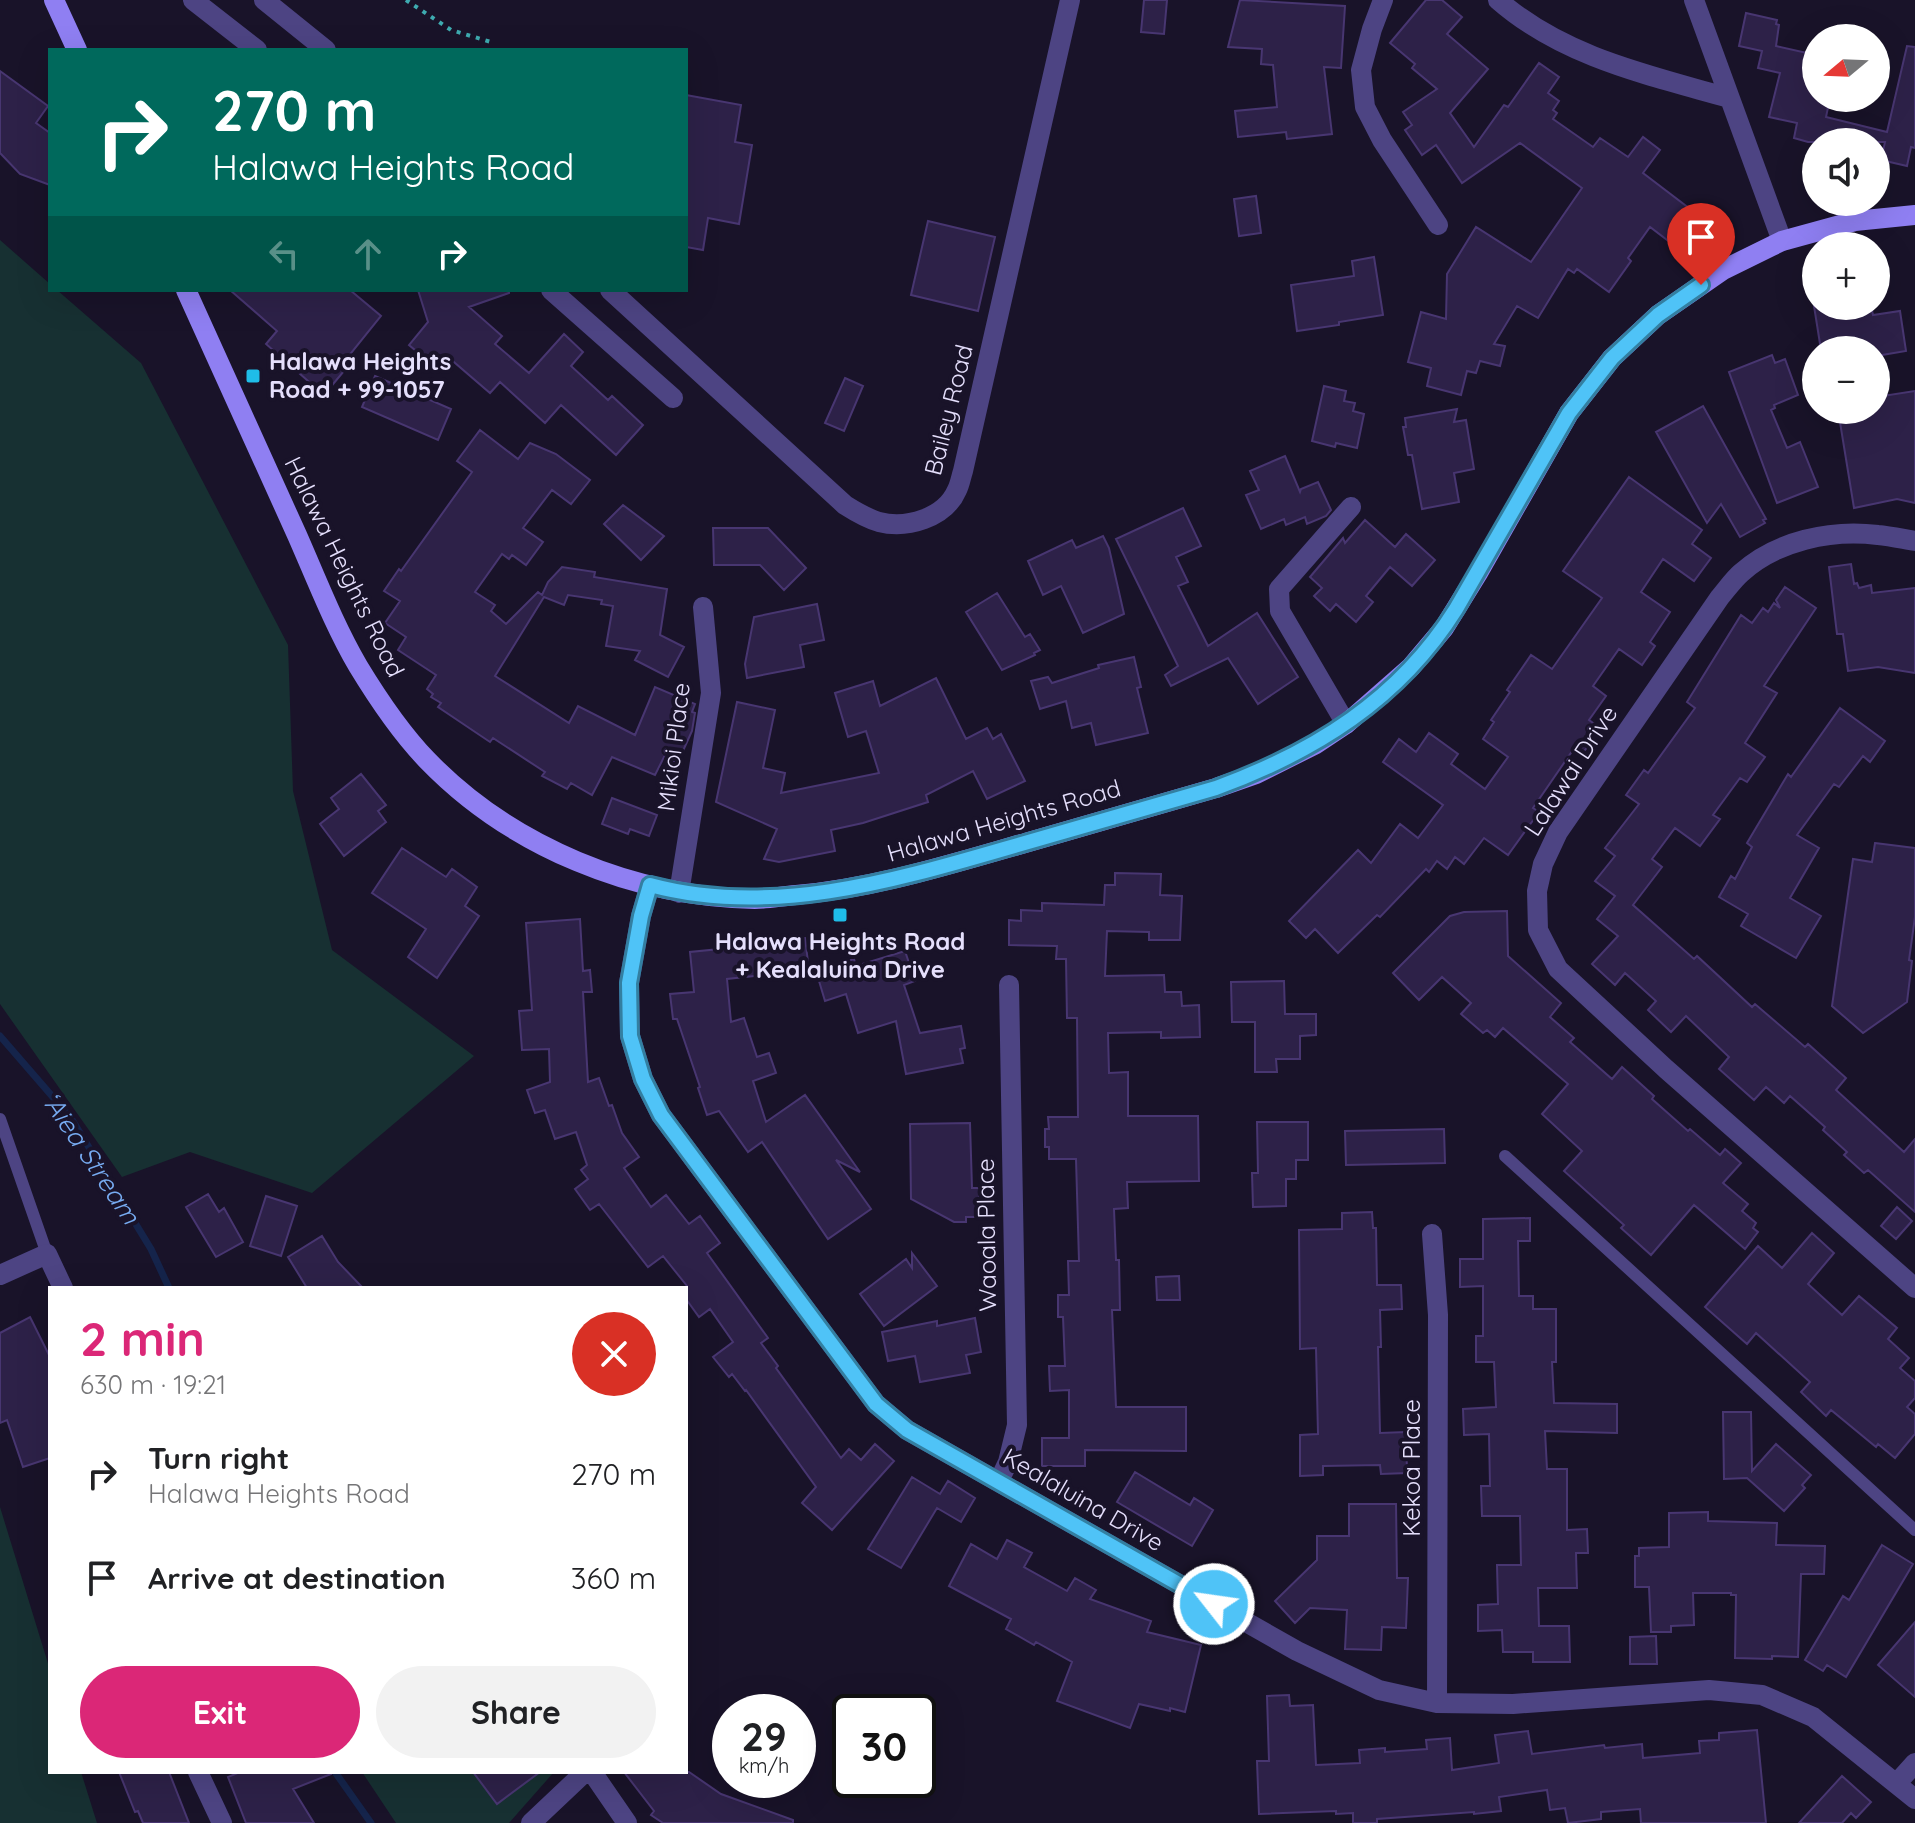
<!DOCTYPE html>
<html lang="en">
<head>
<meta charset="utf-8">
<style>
  body { margin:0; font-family:Quicksand,sans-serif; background:#f2f2f2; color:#202124; height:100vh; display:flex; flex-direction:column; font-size:30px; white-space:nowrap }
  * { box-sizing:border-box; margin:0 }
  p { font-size:26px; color:#757577 }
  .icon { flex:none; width:44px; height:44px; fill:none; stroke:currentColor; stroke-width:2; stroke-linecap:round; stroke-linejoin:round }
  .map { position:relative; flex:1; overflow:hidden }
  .sheet { position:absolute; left:48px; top:1286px; width:640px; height:488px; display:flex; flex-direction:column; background:#fff; border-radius:0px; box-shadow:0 8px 32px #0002 }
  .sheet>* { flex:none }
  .guide { position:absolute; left:48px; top:48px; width:640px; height:244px; border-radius:0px; box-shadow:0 8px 32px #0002; background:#00695c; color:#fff; overflow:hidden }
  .needle { width:52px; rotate:251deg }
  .controls { position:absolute; left:1802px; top:24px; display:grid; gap:16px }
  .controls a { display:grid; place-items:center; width:88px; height:88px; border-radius:50%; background:#fff; box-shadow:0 8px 32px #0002; font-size:40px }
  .speed { position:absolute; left:712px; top:1694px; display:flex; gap:16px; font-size:40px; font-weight:700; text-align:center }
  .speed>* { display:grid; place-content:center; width:104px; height:104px; border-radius:50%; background:#fff; box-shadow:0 8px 32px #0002; line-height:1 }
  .speed small { font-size:20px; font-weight:400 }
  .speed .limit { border:4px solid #111; border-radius:12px; background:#fff; color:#111 }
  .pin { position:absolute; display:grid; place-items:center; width:68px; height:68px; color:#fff; margin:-82px -34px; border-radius:50% 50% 50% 0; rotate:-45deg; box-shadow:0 0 8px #0007 }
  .pin .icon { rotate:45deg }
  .me { position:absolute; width:88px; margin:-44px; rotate:300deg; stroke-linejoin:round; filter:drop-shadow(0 0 6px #0008) }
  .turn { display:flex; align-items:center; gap:28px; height:168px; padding:0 32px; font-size:36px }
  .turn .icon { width:104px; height:104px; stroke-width:2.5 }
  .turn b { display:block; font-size:56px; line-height:68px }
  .lanes { display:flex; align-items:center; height:76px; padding:0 32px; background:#0003; justify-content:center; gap:40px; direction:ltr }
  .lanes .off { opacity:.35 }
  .round { display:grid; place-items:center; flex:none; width:84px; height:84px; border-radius:42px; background:#f2f2f2 }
  .head { display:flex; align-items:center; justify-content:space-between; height:136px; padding:0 32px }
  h1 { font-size:48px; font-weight:700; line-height:60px; color:#db2777 }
  .primary-button { display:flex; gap:16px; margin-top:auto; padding:16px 32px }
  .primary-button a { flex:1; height:92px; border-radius:48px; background:#db2777; color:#fff; font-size:32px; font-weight:700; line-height:92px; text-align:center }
  .primary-button a+a { background:#f2f2f2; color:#202124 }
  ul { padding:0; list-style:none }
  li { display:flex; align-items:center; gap:24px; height:104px; padding:0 32px }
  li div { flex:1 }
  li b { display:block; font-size:30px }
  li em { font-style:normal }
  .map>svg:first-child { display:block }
</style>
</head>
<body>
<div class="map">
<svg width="1915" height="1823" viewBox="0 0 1915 1823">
  <rect width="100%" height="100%" fill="#191329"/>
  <path fill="#173032" d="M0,240l50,44v6h7l84,73 147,282 5,146 39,159 142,106 -162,137 -122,-41 -68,25 -122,-173z
    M0,1507l50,163v102h31l16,51h-97z
    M362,1772h192l-45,51h-113z"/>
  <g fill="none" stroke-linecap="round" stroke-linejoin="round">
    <path stroke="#15244b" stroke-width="7" d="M0,1036l71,82 80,131 18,39
      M335,1772l36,51"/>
  </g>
  <path fill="#2d2148" stroke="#483671" stroke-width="2" d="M1144,0h23l-3,34 -23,-2z
    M1240,0l105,6 -4,62 -17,-1 8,67 -45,5 -1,-7 -48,5 -3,-26 42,-4 -4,-42 -12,-1 1,-15 -34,-2z
    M1426,0h16l20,17 -15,17 41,35 -38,44 24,34 30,-42 4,2 31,-44 20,14 -11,16 11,8 -6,9 4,3 -4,6 40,28 7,-9 28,19 15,-20 17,13 -17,23 55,42 -23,31 -25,-19 -22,31 3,3 -22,31 -32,-23 -3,4 -6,-4 -30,49 -21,-12 -23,38 11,2 -5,20 -20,-5 -4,12 -9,-2 -6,24 -34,-9 4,-18 -23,-6 13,-50 25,7 1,-45 29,-47 55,35 51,-74 -62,-45 -58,40 -26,-38 -14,10 -17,-25 7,-5 -9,-13 34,-23 -25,-21 3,-4 -25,-21z
    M1746,13l31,7 -1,4 3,1 -3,21 40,9v43h14l-4,19 61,15 20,-86 8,1v101l-4,-1 -4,19 -26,-6 4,-18h-77l-14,-4 3,-15 -28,-6 11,-44 -22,-5 4,-17 -23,-5z
    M0,71l48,35 -12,17 14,10v52l-30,-11 -20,-21z
    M686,95l55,10 -6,37 17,3 -13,79 -31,-6 -5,32 -17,-3z
    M1256,196l5,37 -22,3 -5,-37z
    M928,221l67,16 -17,74 -67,-16z
    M1374,257l9,58 -44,7v3l-42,6 -6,-46 63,-9 -2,-15z
    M230,290h120l31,26 -38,47 6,2 -25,30 -58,-51 11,-13z
    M418,290h91v3l-40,14 33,29 -7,8 34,29 35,-39 19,18 -12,14 37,34 4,-4 31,29 -27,30 -55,-50 -16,18 -45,-41 -10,11 -42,-36 -10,12 -29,-24 19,-23z
    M1814,306h57l2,9 27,-4 6,40 -30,5v-6h-19l-1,-5 -35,5z
    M1772,355l3,8 10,-4 13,36 -24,10 1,3 -4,2 16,38 13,-6 18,45 -41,16 -48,-131z
    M375,376l76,33 -13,31 -76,-33z
    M845,378l18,8 -19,45 -19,-8z
    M1324,386l22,5 -2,10 11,2 -2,8 11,3 -7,34 -21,-5 -1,4 -23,-6z
    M1915,391v112l-18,-4 -43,9 -16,-98h38v-13z
    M1703,406l63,113 -3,1 2,3 -25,14 -19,-33 -14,19 -51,-91z
    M1457,409l-3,13 12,-2 8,49 -20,4 5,29 -37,7 -10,-54h-4l-5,-28h3l-1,-9z
    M480,430l38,29 12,-16 26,11 34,26 -19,24 -19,-14 -29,38 20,14 -17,23 -14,-10 -3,4 -7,-5 -27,38 20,13 -4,6 15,13 32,-32 4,3 6,-13 14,-15 33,5 -1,5 73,12 -7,46 24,12 -16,30 -33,-17 5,-9 -34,-5 7,-40 -12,-2 1,-4 -34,-5 -4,10 -20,-8 -49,79 74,47 9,-17 57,29 20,-48 40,17 -3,8 3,1 -3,18 -10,22 -4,-1 -4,9 -10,-4 -9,18 -43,-18 -20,38 -21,-12 -4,6 -25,-13 3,-4 -52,-34 -3,4 -52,-35 3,-4 -10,-6 2,-3 -6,-5 9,-14 -38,-25 8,-13 -21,-14 15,-22 -16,-10 15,-22 2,2 71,-99 -15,-11z
    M1285,456l15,36 1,-3 17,-7 13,28 -5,6 -19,8 -2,-7 -19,8 -2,-6 -23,10 -15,-34 13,-5 -9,-19z
    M1629,477l73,53 -10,14 19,14 -17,23 -31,-22 -22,33 29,20 -20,30 5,4 -13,19 -23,-16 -26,37 13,10 -17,24 11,8 -17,25 -8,-6 -42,61 6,4 -31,43 -24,-17 -20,26 -9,-7 -8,12 -10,-8 -8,11 -3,-3 -46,48 -3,-2 -39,38 -23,-24 -9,9 -17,-17 69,-71 13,13 29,-39 18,14 25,-33 -60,-43 16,-23 17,13 13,-19 29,21 -7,10 34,25 23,-32 -25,-18 11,-17 -3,-2 19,-28 -3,-2 24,-35 21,14 50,-71 -39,-27z
    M623,505l41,31 -23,24 -37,-36z
    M1183,508l18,38 -25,11 12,25 -10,4 30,60 49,-33 41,64 -40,27 -30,-46 -57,28 -6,-11 13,-9 -62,-127z
    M1365,520l30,27 11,-13 29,26 -23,26 -22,-19 -24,29 7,6 -17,20 -20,-18 -6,7 -16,-15 8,-8 -12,-11 33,-39 2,5z
    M713,528h55l38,40 -22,22 -24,-25h-46z
    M1103,536l6,12 15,66 -41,19 -22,-47 -18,9 -15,-34 44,-21 4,8z
    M1851,564l3,20 3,-1 2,5 12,-3 1,8 43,-5v85l-37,-6 -30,4 -5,-37h-6l-8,-67z
    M1785,587l31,21 -52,78 13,7 -32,50 20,14 -18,25 -7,-4 -27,37 7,4 -20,27 -25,-18 -23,31 10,8 -29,38 61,54 3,-3 55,51 3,-3 50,43 3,-3 38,34 -10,12 68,62 11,-13v73l-47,-42 -4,3 -20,-18 3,-3 -24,-22 2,-3 -35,-31 -6,7 -18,-16 -12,13 -35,-31 10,-12 -43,-41 -15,16 -23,-22 8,-9 -31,-28 -10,12 -23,-21 26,-28 -21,-17 18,-23 -20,-15 20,-25 -10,-8 34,-44 -13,-9 18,-25 4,3 47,-65 -8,-6 54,-87 11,8 11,-15 5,4 6,-9 6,5 -4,-8z
    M997,593l28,44 5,-3 10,16 -6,3 1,2 -33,15 -36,-58z
    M817,604l7,36 -24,5 4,22 -57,11 -2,-14 9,-47z
    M1134,657l7,30 -4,1 11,45 -52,12 -5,-22 -19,5 -6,-27 -26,8 -9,-28 17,-4 4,6 47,-15 -1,-3z
    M936,678l30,61 21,-11 6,11 8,-5 24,47 -38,18 -14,-28 -47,24 2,7 -65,21 -32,7 4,21 -56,11 -15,-3 13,-30 -61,-27 21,-100 38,8 -12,58 22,5 -4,20 98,-20 -13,-42 -18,6 -13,-44 38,-12 7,25z
    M1840,708l45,33 -15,21 -7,-6 -24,31 -5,-3 -37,51 22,13 -29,50 31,18 -25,42 -55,-32 7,-12 -29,-17 12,-21 4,3 17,-32 -5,-4 41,-69 3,3z
    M361,774l25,31 -8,6 8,11 -42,34 -24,-32 19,-15 -8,-11z
    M612,798l45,17 -8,21 -19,-7 -2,5 -26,-10z
    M1875,843l40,5v69l-6,43 3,1 -5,41 -44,31 -31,-27 21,-147 19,3z
    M402,848l44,29 6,-8 25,18 -12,19 14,10 -42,62 -29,-21 18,-28 -54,-36z
    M1115,873l46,1 -1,21 22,1 -2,44h-31v-8l-42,-1 -2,45 59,-1 1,17h16l1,14 17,-1 1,32 -39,1v-6l-53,1 1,40 19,-1v44h70l1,65 -72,1 1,26 -14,1 2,51h3l1,50h-8l4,97h70v44l-101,-1v16h-43v-28h27v-48l-19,1 -1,-25h16l-2,-49h-5v-22h11l-1,-34h11l-3,-102h-27v-12h-4v-18h4l-1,-12h30l-1,-99h-10l-1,-59h-10l1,-13 -48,-1v-25l12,1v-11l21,1v-8l62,2 1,-20h10z
    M1507,911l1,45 53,47 -11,14 24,21 -4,4 42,37 10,-12 32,29 -2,3 36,32 2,-2 30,26 5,-6 16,14 -18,20 25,21 -6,7 14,12 -3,5 5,4 -13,17 -51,-44 -43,50 -30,-27 3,-3 -60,-54 18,-20 -40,-37 26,-30 -65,-56 -8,9 -8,-7 -4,3 -22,-19 10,-11 -29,-26 -23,23 -26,-27 57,-57 14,-4z
    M580,919l3,52 7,-1 2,22h-9l5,90 11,-4 10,28 3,-1 10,28 17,24 -15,11 27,39 15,-12 23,29 11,-8 20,27 -13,10 61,85 -7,5 17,23 -2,2 65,90 8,-9 12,11 14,-16 19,17 -62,69 -30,-27 14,-16 -70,-97 -1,1 -13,-17 -3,3 -16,-20 20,-15 -23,-33 -11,8 -13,-18v-11h-2l3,-2 -24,-30 -15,11 -49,-63 -9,6 -15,-21 13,-10 -7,-9 6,-5 -11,-33 -21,7 -10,-29 -10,3 -8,-23 23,-8 -1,-33 -27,1 -3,-39 13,-1 -6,-87z
    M805,938l4,32 -82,9 4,43 13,-4 13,39 12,-4 7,20 -23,8 13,41 39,-27 55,77 -24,-12 35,49 -43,30 -66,-97 -14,10 -29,-41 -12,4 -9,-27 2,-1 -23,-68h-4l-3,-25 24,-2 -4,-40 60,-6v-2z
    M905,951l10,30 -11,4 16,48 41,-7 4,22 -5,1 3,14 -57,11 -10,-53 -38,12 -12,-39 -21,7 -9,-30 38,-12 2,7z
    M1284,981l1,33h31v21l-16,1v23h-24l1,13h-22v-50h-23l-1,-40z
    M1257,1122h51v38h-12v19h-10v27l-33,1 -1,-34h6z
    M970,1123l2,65h7l1,29h-14v5h-12l-43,-23 -1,-75z
    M1444,1129l1,34 -99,2 -1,-34z
    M208,1194l11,18 5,-4 19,34 -27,15 -30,-50z
    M266,1196l31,10 -16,50 -31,-10z
    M1897,1207l15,14 -16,18 -15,-13z
    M1372,1212l1,16h3l1,57h24l1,24 -22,1 1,37h-3l2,86 26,-1 1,41 -26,1 -1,-9 -57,1v9l-23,1v-41l18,-1 -2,-86 -16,1 -1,-119 43,-1v-16z
    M1530,1218v23h-12l1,55h14v13h23v53h-4l2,41 63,1v29l-72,-2 2,38h20v61l20,-1 1,24h-12l1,35h-39l1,38h30l1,36h-37v-10h-30l-1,-22 -24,1v-26l20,-1 -1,-39h24l-1,-49h-38l-1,-30h9l-1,-52 -25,1 -1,-26 33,-2 -2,-45h-18v-26h7v-50l-23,1v-28h23v-40z
    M1812,1233l22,20 -26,31 34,31 17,-19 38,32 -9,11 21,19 -9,10 15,13v17l-8,9 8,7v20l-20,24 -17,-14 -2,3 -45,-37 -5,6 -25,-24 9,-10 -54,-49 -9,11 -42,-37 53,-61 24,22z
    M322,1236l16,26 25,26h-56l-19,-31z
    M912,1253l25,33 -53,40 -24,-32 46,-35 6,9z
    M1179,1276l1,24h-23l-1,-23z
    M30,1317l20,40v101l-27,9 -16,-47 -7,3v-90z
    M975,1318l6,34 -15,3 4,18 -50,9 -5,-26 -27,5 -6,-29 55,-11v5z
    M1723,1412h28l1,59 24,-27 35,31 -9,10 3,3 -21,23 -37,-33 -23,1z
    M1135,1472l55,33 4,-7 19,12 -21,36 -75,-44z
    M912,1477l28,17 8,-13 27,17 -14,24 -24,-14 -36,60 -33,-19z
    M1349,1504h47l1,74h11l-2,50 -24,-1 -1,23 -36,-1 2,-39 -37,-2 -15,15 -20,-22 42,-41v-24h32z
    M1708,1512v9l69,2 -1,22 49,1 -1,28h-23l-3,83 -26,-1v3l-37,-1 1,-63h-5v-2h-38l1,32 -23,1v6h-20l-2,-45h-14v-31h4v-8l30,-1v-34z
    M1007,1540l25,13 -8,14 43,24 8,-13 21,12 -6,9 61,22 -4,11 54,13 -16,67 -15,-4v3l-31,-7 -9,24 -73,-27 15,-39 -36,-20 -2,3 -28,-16 5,-10 -62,-33 22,-42 26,15z
    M1882,1545l31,19 -67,113 -19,-12 -4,6 -18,-11 38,-64 6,4z
    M1915,1622v75l-37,-32z
    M1656,1636l1,28h-27v-27z
    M1289,1695l1,11 23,-1 3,60 44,-2 -1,-13 26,-2v4l42,-3 -1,-9 24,-2 2,32 47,-7 -4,-28 33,-4 4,23 72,-9 1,3 37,-4 1,14 57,-5 -1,-12 20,-1v-7l38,-3 9,93h-125l-1,-14 -39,3v7l-33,4 -3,-15 -15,2 -3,-20 -48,7 2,14 -27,3v-2l-97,7v4h-24v-10l-17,1v-3l-77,3 -2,-53h12l-2,-65z
    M119,1772h50l20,51h-46l-5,-12 -3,1z
    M240,1772h91v2l-38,15 21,34h-68l-18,-46z
    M473,1772h67l-43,32z
    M624,1772h65l32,22 72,26v3h-130l-12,-8 3,-4z
    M1842,1776l29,26 -15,16 -5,-5 -9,10h-43z"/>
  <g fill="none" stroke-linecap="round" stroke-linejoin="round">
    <path stroke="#3eabb0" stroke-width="4" stroke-dasharray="4 6" stroke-linecap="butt" d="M406,0l45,30 40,12"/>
    <path stroke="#4d4483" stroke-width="12" d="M0,1119l47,135
      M1505,1156l410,374"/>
    <path stroke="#4d4483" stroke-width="20" d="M193,0l64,50
      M264,0l62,50
      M1383,0l-11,29 -11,41 4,37 17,33 56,85
      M1498,0c65,57 150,75 231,98
      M1694,0l88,241
      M551,290l122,108
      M610,290l235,215c11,7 21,13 34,17 28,7 66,-4 78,-32 3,-6 4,-13 6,-19l107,-471
      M1915,541c-12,-2 -25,-5 -37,-6 -47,-6 -102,6 -137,38 -8,7 -14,16 -21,24l-162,235 -15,32 -6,27 1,39 20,39 108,100 249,219
      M1346,724l-66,-113 -1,-22 72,-82
      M650,885l-9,31 -12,67 1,53 13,43 18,36 215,289 31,26 390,221 82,39 58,13 76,1 196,-14 53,5 51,22 102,82
      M679,893l32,-200 -8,-86
      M1432,1234l6,81 -1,388
      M0,1275l47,-21 16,34
      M999,1481l9,-19 9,-37 -8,-440
      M198,1772l24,51
      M592,1772l35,51
      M1897,1783l18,-20
      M531,1823l54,-51"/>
    <path stroke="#8f7ff2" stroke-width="20" d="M54,0l23,50
      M186,290c37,82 74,163 111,245 19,43 37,90 61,131 20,33 42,66 69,94 84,87 207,137 328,139 13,0 27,-3 41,-4 69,-6 135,-25 201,-44 73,-21 146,-42 219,-63l40,-14 60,-30 30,-20 65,-57 33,-39 34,-55 91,-160 43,-55 46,-43 65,-45 59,-29 73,-20 60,-6"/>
  </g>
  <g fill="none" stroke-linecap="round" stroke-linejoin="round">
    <defs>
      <path id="route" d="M1214,1604l-307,-174 -31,-26 -215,-289 -18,-36 -13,-43 -1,-53 12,-67 9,-31c119,32 240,-3 354,-36 71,-20 141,-41 212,-61 98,-36 183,-88 240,-179l113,-196 43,-55 46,-43 43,-30"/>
    </defs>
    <use href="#route" stroke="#337fa1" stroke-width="20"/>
    <use href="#route" stroke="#4fc3f7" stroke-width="14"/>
  </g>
  <g fill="#1fbde8" stroke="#191329" stroke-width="3">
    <rect x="245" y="368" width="16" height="16" rx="4"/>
    <rect x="832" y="907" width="16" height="16" rx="4"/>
  </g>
  <g text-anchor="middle" stroke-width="8" stroke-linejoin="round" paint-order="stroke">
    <g font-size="24" font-weight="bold" fill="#e5dffc" stroke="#191329" text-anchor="start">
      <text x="269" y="370">Halawa Heights<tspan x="269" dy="28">Road + 99-1057</tspan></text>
      <text x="840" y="950" text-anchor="middle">Halawa Heights Road<tspan x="840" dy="28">+ Kealaluina Drive</tspan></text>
    </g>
    <g font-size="24" fill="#e5dffc" stroke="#191329">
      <text transform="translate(949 410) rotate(-76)" y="8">Bailey Road</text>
      <text transform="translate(344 567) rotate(64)" y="8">Halawa Heights Road</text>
      <text transform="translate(674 747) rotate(-83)" y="8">Mikioi Place</text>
      <text transform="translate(1571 771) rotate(-57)" y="8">Lalawai Drive</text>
      <text transform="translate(1004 821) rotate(-16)" y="8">Halawa Heights Road</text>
      <text transform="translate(987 1235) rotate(-91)" y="8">Waoala Place</text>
      <text transform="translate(1412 1468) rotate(-90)" y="8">Kekoa Place</text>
      <text transform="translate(1083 1500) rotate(30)" y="8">Kealaluina Drive</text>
    </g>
    <g font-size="26" font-style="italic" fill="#77abf1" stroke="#191329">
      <text transform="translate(91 1158) rotate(56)" y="9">ʻAiea Stream</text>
    </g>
  </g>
</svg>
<div class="controls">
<a><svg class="needle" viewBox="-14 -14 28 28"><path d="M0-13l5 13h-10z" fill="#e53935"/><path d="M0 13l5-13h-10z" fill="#757577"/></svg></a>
<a><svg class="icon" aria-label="sound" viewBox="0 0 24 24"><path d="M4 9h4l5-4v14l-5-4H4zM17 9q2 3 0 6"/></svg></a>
<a>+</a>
<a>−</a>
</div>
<div class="speed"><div>29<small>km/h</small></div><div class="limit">30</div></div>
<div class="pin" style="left:1701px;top:285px;background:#d93025"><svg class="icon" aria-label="arrive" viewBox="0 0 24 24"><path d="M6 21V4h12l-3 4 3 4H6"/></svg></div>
<svg class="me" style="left:1214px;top:1604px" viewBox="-20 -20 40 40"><circle r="17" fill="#4fc3f7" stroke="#fff" stroke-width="3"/><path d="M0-11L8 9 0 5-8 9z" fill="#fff"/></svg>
<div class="guide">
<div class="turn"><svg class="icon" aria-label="right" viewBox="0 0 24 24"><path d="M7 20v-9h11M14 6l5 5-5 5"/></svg><div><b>270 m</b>Halawa Heights Road</div></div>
<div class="lanes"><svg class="icon off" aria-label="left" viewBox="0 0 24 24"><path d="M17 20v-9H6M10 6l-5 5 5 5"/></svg><svg class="icon off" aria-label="ahead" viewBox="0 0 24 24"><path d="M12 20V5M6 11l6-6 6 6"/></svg><svg class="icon" aria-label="right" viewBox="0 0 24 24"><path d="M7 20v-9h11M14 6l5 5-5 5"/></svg></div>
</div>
<section class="sheet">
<div class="head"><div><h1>2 min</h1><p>630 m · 19:21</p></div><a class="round" style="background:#d93025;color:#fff"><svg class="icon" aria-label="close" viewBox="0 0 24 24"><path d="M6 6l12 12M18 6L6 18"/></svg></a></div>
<ul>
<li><svg class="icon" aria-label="right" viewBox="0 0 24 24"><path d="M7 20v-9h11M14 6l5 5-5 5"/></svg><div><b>Turn right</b><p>Halawa Heights Road</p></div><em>270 m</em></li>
<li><svg class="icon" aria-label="arrive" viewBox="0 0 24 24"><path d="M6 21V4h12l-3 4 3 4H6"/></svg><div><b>Arrive at destination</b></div><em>360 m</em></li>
</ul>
<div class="primary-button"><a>Exit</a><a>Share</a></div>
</section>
</div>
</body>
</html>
